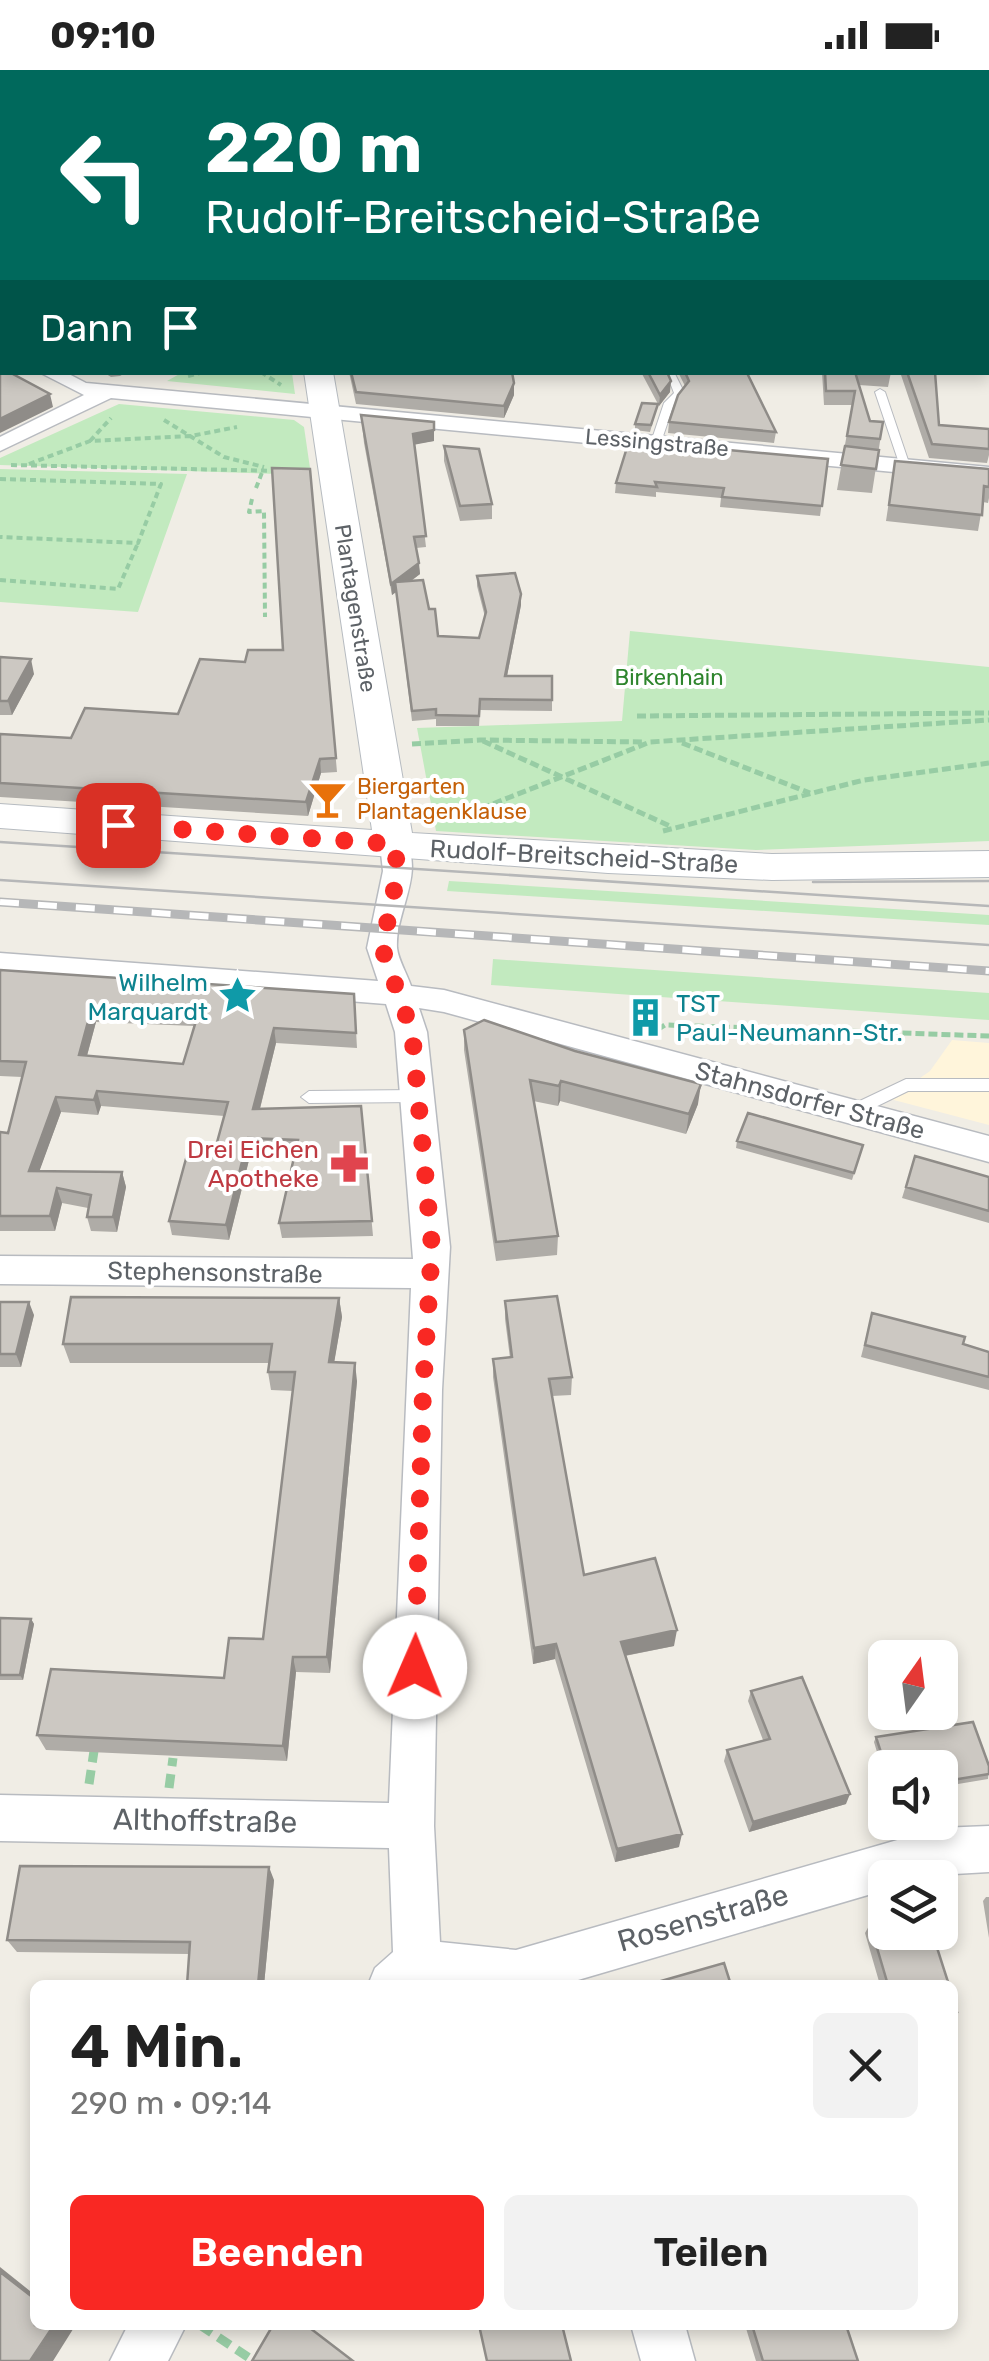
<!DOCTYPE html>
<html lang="de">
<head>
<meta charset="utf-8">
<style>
  body { margin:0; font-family:Rubik,sans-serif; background:#f2f2f2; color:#222; height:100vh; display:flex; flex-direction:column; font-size:38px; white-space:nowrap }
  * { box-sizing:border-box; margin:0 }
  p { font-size:32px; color:#767676 }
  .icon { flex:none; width:55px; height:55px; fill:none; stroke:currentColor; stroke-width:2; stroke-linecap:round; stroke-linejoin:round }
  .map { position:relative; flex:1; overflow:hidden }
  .details { position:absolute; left:30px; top:1910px; width:928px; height:350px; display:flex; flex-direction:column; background:#fff; border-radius:15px; box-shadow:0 5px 15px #0003 }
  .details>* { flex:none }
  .top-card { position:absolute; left:0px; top:0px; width:990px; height:305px; box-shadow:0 5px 15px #0003; background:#00695c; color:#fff; overflow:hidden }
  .needle { width:65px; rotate:14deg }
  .fabs { position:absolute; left:868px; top:1570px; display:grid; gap:20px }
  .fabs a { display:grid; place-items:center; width:90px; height:90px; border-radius:15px; background:#fff; box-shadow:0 5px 15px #0003; font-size:50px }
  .pin { position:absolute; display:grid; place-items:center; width:85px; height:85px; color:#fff; margin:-42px; border-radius:20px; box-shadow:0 5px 15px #0006 }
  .me { position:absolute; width:110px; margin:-55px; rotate:1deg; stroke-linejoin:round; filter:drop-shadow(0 0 8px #0008) }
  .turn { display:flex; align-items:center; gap:35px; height:210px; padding:0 40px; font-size:45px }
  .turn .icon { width:130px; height:130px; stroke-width:2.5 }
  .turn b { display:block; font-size:70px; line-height:85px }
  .then { display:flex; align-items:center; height:95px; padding:0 40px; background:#0003; gap:20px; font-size:38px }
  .round { display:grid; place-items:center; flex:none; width:105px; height:105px; border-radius:15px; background:#f2f2f2 }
  .overview { display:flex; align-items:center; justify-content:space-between; height:170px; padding:0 40px }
  h1 { font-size:60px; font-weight:600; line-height:75px }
  .button { display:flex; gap:20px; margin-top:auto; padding:20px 40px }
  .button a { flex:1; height:115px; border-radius:15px; background:#f92823; color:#fff; font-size:40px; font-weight:600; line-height:115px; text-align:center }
  .button a+a { background:#f2f2f2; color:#222 }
  .status { display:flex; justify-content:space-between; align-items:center; height:70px; padding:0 50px; background:#fff; direction:ltr }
  .status svg { height:28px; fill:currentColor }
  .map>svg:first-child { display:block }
</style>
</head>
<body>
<div class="status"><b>09:10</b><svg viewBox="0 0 49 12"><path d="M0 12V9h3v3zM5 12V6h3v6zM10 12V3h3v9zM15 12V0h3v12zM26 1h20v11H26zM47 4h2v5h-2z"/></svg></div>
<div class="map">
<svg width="989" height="2291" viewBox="0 0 989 2291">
  <rect width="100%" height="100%" fill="#f0ede5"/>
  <path fill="#fff5db" d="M952,970l37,3v82l-99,-26 40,-28z"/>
  <path fill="#c2eabf" d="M183,302l109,1 3,21 -128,-13z
    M119,334l175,16 10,7 7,48 -311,-10v-7z
    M0,399l187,5 -49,138 -138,-10z
    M630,561l359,36v174l-233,9 -320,-19 -19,-103 205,-7z
    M449,811l540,34v10l-542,-34z
    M493,889l496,34v27l-498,-35z"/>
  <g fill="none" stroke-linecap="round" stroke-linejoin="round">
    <defs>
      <path id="lane" d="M666,302h8l11,22 -11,10 -13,38 -5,3 -5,-3 13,-39 10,-10z
        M880,319l5,3 25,74 -1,2 -9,-2 -25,-74z
        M906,1009h83v12h-81l-51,25h-12l-2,-4 2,-4z
        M417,1020l8,6 -8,6 -108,1 -8,-6 8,-6z"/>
      <path id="street" d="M0,271l2,1v12l-2,-1z
        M39,302h26l21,11 903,84v14l-878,-83 -111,53v-14l84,-42z
        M394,765l10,3c22,35 -9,73 -7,110 1,11 10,26 14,38l33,4 545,146v26l-545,-150 -25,-4 8,24 23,215 -8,143 -8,436 6,116 76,8 423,-122 50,-2v46l-104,6v12l-324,95h-193l7,-17 18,-16 -4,-104 -389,-7v-46l389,8 22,-515 -411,-4v-28l413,3 -18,-227 -9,-28 -386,-31v-20l378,28 -11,-33 16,-77 -3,-27 4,-6z
        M128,2255h58l-18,36h-58z
        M631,2255h54l10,36h-54z"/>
      <path id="secondary" d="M304,302h29l79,461 360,21 217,-3v26l-217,3 -164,-7 -608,-45v-24l372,26z"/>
    </defs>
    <use href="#lane" stroke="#b8bbc0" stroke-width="2"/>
    <use href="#street" stroke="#b8bbc0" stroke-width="3"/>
    <use href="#secondary" stroke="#b6bbc0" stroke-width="2"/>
    <path stroke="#97cca4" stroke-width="2.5" stroke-dasharray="5 2.5" stroke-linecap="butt" d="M898,0l15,2
      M830,2l14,-2"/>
    <path stroke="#97cca4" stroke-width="4" stroke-dasharray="6 4" stroke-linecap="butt" d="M261,302l20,13
      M188,306l16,-4
      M164,350l60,37 40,10
      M90,371l21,-23
      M29,394l61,-23 101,-5 46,-9
      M11,395l268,6
      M0,409l161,5 -23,59 -138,-6
      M256,418l7,-18
      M252,429l-3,13 15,-1 1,106
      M0,510l118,9 20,-46"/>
    <path stroke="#97cca4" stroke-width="5" stroke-dasharray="9 4" stroke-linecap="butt" d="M637,646l352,-3
      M483,671l189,86
      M682,673l128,50
      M412,674l68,-4 164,2
      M457,748l193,-76 339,-22
      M663,761l201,-51 125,-17
      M657,960l8,-5 324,11"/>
    <path stroke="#97cca4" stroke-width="9" stroke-dasharray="14 8" stroke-linecap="butt" d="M89,1714l5,-33
      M169,1718l4,-30
      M200,2255l54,36"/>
    <use href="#lane" fill="#fff" fill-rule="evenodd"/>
    <use href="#street" fill="#fff" fill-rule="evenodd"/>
    <use href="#secondary" fill="#fff" fill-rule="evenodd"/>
    <path stroke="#b6b7b8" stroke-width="2.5" d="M0,772l989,64
      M0,810l989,65
      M813,812l176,-1"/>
    <defs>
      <path id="rail" d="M0,832l989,69"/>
    </defs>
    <use href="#rail" stroke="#b6b7b8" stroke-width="9"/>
    <use href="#rail" stroke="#fff" stroke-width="6" stroke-dasharray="19" stroke-linecap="butt"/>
  </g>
  <path fill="#afaca7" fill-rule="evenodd" d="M103,302h24l-7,4 -9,1z
    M349,302h163l2,23 -10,23 -148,-14z
    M641,302h26l3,20 -11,14 -1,-2 -8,28 -15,-2v-6l23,-20z
    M678,302h62l36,60 -2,11 -106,-10 1,-11 16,-36z
    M822,302h69l-3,15 -29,-2 11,36 13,1 -11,71 -35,-3 15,-85h-28z
    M900,302h35l4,53 50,4v26l-2,8 -58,-5z
    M361,345l73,17v9l-20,3 12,103 -10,1 4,26 -9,7 18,28 9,27 41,2 6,-21 -8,-31v-10l44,18v11l-14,71 45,24v11l-72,-1 -1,16h-43v-7l-24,2 -16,-129 -4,3 -28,-152z
    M444,376l48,58v15l-32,2 -16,-60z
    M828,389l-8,57 -100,-9 1,-9 -65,-6v5l-41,-4 1,-10z
    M895,391l94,8v29l-1,5 -5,-1 -5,29 -92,-10z
    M310,399l27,303 -16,1 -13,43 -308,-19v-63l71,4 107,-24 67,-52 38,-12z
    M0,587l34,17 -22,41h-12z
    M0,900l354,24 3,54 -81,-5 -16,66 101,-3 12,130 -91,2 -3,-15 15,-68 -43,-3 -22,88 -57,-5 -3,-14 44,-64 11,-41 -123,-10 -3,9 -37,-3 -22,59 83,1 4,15 -9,45 -26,-1 -4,-14 1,-9 -26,-5 -7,28h-55v-99l8,1 14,-56 -22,-1zM96,952l98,4 -11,38 -96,-8z
    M464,960l234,74 -12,30 -126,-33 -2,5 -25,-5 25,135 -1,19 -61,6 -32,-211z
    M737,1071l126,4 -11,35 -116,-32z
    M915,1086l74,21v46l-87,-25z
    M339,1228l3,19 -8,45 23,19 -27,292 -34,-1 -9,89 -241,-11 -9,-15 187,-57 39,-39 30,-248 -22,-1 -3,-18 1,-9h-199l-7,-19z
    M505,1231l67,76 -1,18 -19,1 32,179 90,71 -49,10 54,191 -64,15 -60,-203 -22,5 -40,-287v-18l17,-1 -5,-39z
    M0,1232l34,13 -13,52h-21z
    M872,1243l117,39v38l-128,-33z
    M0,1548l31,1 3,5 -11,56h-23z
    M751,1621l95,113 -97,28 -25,-71 3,-11 36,-10 -15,-39z
    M876,1667l113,29 -1,13 -48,8v-19h-55v11l-11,-37z
    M274,1810l-10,105h-77l2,-31 -172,-2 -10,-12z
    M986,1827h3v41l-6,-37z
    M870,1854l79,61h-69l-15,-52z
    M745,2255h101l12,36h-102z"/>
  <path fill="#8f8c88" d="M563,0h15l-4,2h-15z
    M671,311l-1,11 -11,14 1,-11z
    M514,313v12l-10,23v-12z
    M50,324l3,13 -53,26v-14z
    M434,352v19l-21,4v-11z
    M419,493l1,11 -24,18 -1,-10 1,10 -4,3 -1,-11z
    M521,524v11l-16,81v-10z
    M31,589l3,15 -22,41 -4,-14z
    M320,689l1,14 -13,43 -2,-14z
    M92,937l4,15 -13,48 -4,-15z
    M274,958l2,15 -20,81 -3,-15z
    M561,1011l-1,20 -2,5 1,-20z
    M701,1014l-3,20 -12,30 3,-20z
    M97,1021l4,15 -3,9 -4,-15z
    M56,1027l5,15 -27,74 -5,-15z
    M248,1068l3,14 -22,88 -3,-15z
    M122,1102l4,15 -9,45 -4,-15z
    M57,1118l5,15 -7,28 -5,-15z
    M339,1228l3,19 -11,64 -2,-19z
    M29,1232l5,13 -13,52 -5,-13z
    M355,1293l2,18 -27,292 -3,-16z
    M31,1549l3,5 -11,56 -3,-5z
    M677,1560l-3,16 -56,11 3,-15z
    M556,1574l-1,15 -22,5 1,-16z
    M293,1587l3,15 -9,89 -4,-15z
    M850,1724l-4,10 -97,28 4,-10z
    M682,1764l-3,13 -64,15 2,-13z
    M269,1797l5,13 -10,105h-6z
    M0,2197l35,28v4l-35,-27z
    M54,2255l21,1 -22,35h-23z"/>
  <path fill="#ccc8c2" stroke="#8f8c88" stroke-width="2.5" fill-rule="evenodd" d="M0,0h563l-4,2h-557v110l-2,-1z
    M645,0h95l-3,2h-95z
    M0,127l2,1v109l-2,-1z
    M0,298l2,1v3h7l41,22 -50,25z
    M351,302h161l2,11 -10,23 -148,-14z
    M648,302h19l4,9 -11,14z
    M685,302l62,1 29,59 -107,-10 9,-27 11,-14z
    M825,302h30l15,49 13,1 -3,17 -33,-3 8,-45h-29z
    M907,302h28l4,53 50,4v20l-57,-5z
    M642,333l16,1 -7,21 -16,-1z
    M361,345l73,7v8l-21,4 13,102 -12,1 5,26 -28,21z
    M629,371l199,18 -6,47 -100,-9 2,-9 -69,-6 2,5 -41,-4z
    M444,376l35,3 13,55 -32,2z
    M845,376l34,4 -3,19 -35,-4z
    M895,391l94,8v18l-5,-1 -2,29 -93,-10z
    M272,398l38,1 26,289 -16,1 -14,43 -306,-19v-49l71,4 14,-30 93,6 22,-55 45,3 3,-12h35z
    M515,503l6,21 -16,82h47v24l-72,-1 -1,17 -43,-1v-6l-24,2 -17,-129 28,-2 6,29h6l3,27 41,2 7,-26 -9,-36z
    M0,587l31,2 -23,42h-8z
    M0,900l354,24 2,39 -82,-5 -21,81 108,-3 11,115 -93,2 19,-83 -50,-2 -22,87 -57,-4 18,-66 26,2 15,-55 -131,-11 -3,9 -38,-3 -27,74 93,1 -9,45h-26l4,-22 -34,-7 -7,28h-50v-84l8,1 18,-71 -26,-1zM92,937l107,4 -16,53 -104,-9z
    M484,950l91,31 126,33 -12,30 -128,-33 -2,5 -29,-6 28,156 -62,6 -32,-212z
    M748,1043l115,32 -9,28 -117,-32z
    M915,1086l74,21v34l-83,-24z
    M557,1226l15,81 -23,2 35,196 71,-17 22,72 -56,12 61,192 -65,15 -61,-205 -22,4 -41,-289 19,-2 -7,-56z
    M71,1227l268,1 -10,64 26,1 -28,294h-34l-10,89 -246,-11 14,-66 173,9 5,-40 34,1 32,-267h-27l4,-28h-209z
    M0,1232h29l-13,52h-16z
    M872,1243l93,24 -2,7 26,8v25l-124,-32z
    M0,1548l31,1 -11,56h-20z
    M802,1607l48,117 -97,28 -26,-72 43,-11 -19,-48z
    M973,1652l16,44v8l-49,8v-14h-54l-10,-31z
    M20,1796l249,1 -11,118h-71l3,-43 -183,-2z
    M885,1852v10h47l17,53h-61l-18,-61z
    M724,1893l7,22h-84z
    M952,1927l5,15 -5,1z
    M0,2202l35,27v26h19l-24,36h-30z
    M273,2255h33l47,36h-101z
    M479,2255h83l9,36h-84z
    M752,2255h94l12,36h-95z"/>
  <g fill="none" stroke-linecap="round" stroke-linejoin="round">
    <path stroke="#f92823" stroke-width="18" stroke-dasharray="0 32.4" d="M118,755l276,19 4,27 -16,77 30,84 20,215 -9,143 -8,277"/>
  </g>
  <defs>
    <symbol id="bar-bare" viewBox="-9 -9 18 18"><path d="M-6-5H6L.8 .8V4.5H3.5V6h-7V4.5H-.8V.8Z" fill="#e8710a" stroke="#fff" stroke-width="2.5" paint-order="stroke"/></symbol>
    <symbol id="sight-bare" viewBox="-9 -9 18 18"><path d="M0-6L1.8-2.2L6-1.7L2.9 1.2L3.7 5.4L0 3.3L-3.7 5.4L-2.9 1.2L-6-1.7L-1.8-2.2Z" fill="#0f9aa8" stroke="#fff" stroke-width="2.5" paint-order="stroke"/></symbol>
    <symbol id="building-bare" viewBox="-9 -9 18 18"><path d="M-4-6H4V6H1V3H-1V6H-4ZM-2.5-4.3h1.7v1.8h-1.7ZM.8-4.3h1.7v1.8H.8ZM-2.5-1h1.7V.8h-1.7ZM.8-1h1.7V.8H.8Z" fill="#0f9aa8" stroke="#fff" stroke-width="2.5" paint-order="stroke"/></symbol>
    <symbol id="pharmacy-bare" viewBox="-9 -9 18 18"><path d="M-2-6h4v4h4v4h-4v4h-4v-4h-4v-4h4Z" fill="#e0444e" stroke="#fff" stroke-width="2.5" paint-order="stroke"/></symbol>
  </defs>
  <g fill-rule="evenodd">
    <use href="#bar-bare" x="300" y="702" width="55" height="55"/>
    <use href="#sight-bare" x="210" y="898" width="55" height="55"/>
    <use href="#building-bare" x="618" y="920" width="55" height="55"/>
    <use href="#pharmacy-bare" x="322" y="1066" width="55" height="55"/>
  </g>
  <g text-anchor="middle" stroke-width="8" stroke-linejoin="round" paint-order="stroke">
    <g font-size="22" fill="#5d6267" stroke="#fff">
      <text transform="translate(657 372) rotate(5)" y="8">Lessingstraße</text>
      <text transform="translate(356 538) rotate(81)" y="8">Plantagenstraße</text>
    </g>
    <g font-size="22" fill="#2e852d" stroke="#fff">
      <text x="669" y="615">Birkenhain</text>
    </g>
    <g font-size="22" fill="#c56008" stroke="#fff" text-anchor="start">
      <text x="357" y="724">Biergarten<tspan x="357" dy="25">Plantagenklause</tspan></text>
    </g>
    <g font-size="25" fill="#5d6267" stroke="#fff">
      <text transform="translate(584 786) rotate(3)" y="9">Rudolf-Breitscheid-Straße</text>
      <text transform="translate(810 1030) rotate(15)" y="9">Stahnsdorfer Straße</text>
      <text transform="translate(215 1202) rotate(1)" y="9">Stephensonstraße</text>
    </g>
    <g font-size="25" fill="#0d838f" stroke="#fff" text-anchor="end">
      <text x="208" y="921">Wilhelm<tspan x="208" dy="29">Marquardt</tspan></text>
      <text x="676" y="942" text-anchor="start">TST<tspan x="676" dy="29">Paul-Neumann-Str.</tspan></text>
    </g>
    <g font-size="25" fill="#be3a42" stroke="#fff" text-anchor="end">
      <text x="319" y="1088">Drei Eichen<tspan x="319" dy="29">Apotheke</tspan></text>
    </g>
    <g font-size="30" fill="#5d6267" stroke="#fff">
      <text transform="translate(205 1751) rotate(1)" y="10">Althoffstraße</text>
      <text transform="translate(703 1848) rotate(-16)" y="10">Rosenstraße</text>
    </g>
  </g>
</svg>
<div class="fabs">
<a><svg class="needle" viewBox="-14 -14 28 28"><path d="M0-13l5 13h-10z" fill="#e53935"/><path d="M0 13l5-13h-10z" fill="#767676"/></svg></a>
<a><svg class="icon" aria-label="sound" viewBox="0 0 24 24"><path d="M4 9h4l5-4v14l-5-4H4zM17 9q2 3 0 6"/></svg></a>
<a><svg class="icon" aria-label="layers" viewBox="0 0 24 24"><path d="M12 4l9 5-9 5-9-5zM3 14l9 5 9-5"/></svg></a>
</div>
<div class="pin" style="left:118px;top:755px;background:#d93025"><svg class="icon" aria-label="arrive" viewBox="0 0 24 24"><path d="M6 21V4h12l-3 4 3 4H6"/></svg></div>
<svg class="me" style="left:415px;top:1597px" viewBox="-20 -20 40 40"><circle r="19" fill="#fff"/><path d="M0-13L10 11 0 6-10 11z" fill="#f92823"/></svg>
<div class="top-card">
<div class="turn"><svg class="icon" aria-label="left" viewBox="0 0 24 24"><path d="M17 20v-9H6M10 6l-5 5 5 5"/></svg><div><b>220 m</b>Rudolf-Breitscheid-Straße</div></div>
<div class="then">Dann<svg class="icon" aria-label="arrive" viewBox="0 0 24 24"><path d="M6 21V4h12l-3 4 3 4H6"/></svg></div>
</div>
<section class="details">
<div class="overview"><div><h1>4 Min.</h1><p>290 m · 09:14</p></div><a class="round"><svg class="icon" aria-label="close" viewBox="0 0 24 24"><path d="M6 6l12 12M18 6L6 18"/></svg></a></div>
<div class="button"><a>Beenden</a><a>Teilen</a></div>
</section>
</div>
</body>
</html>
